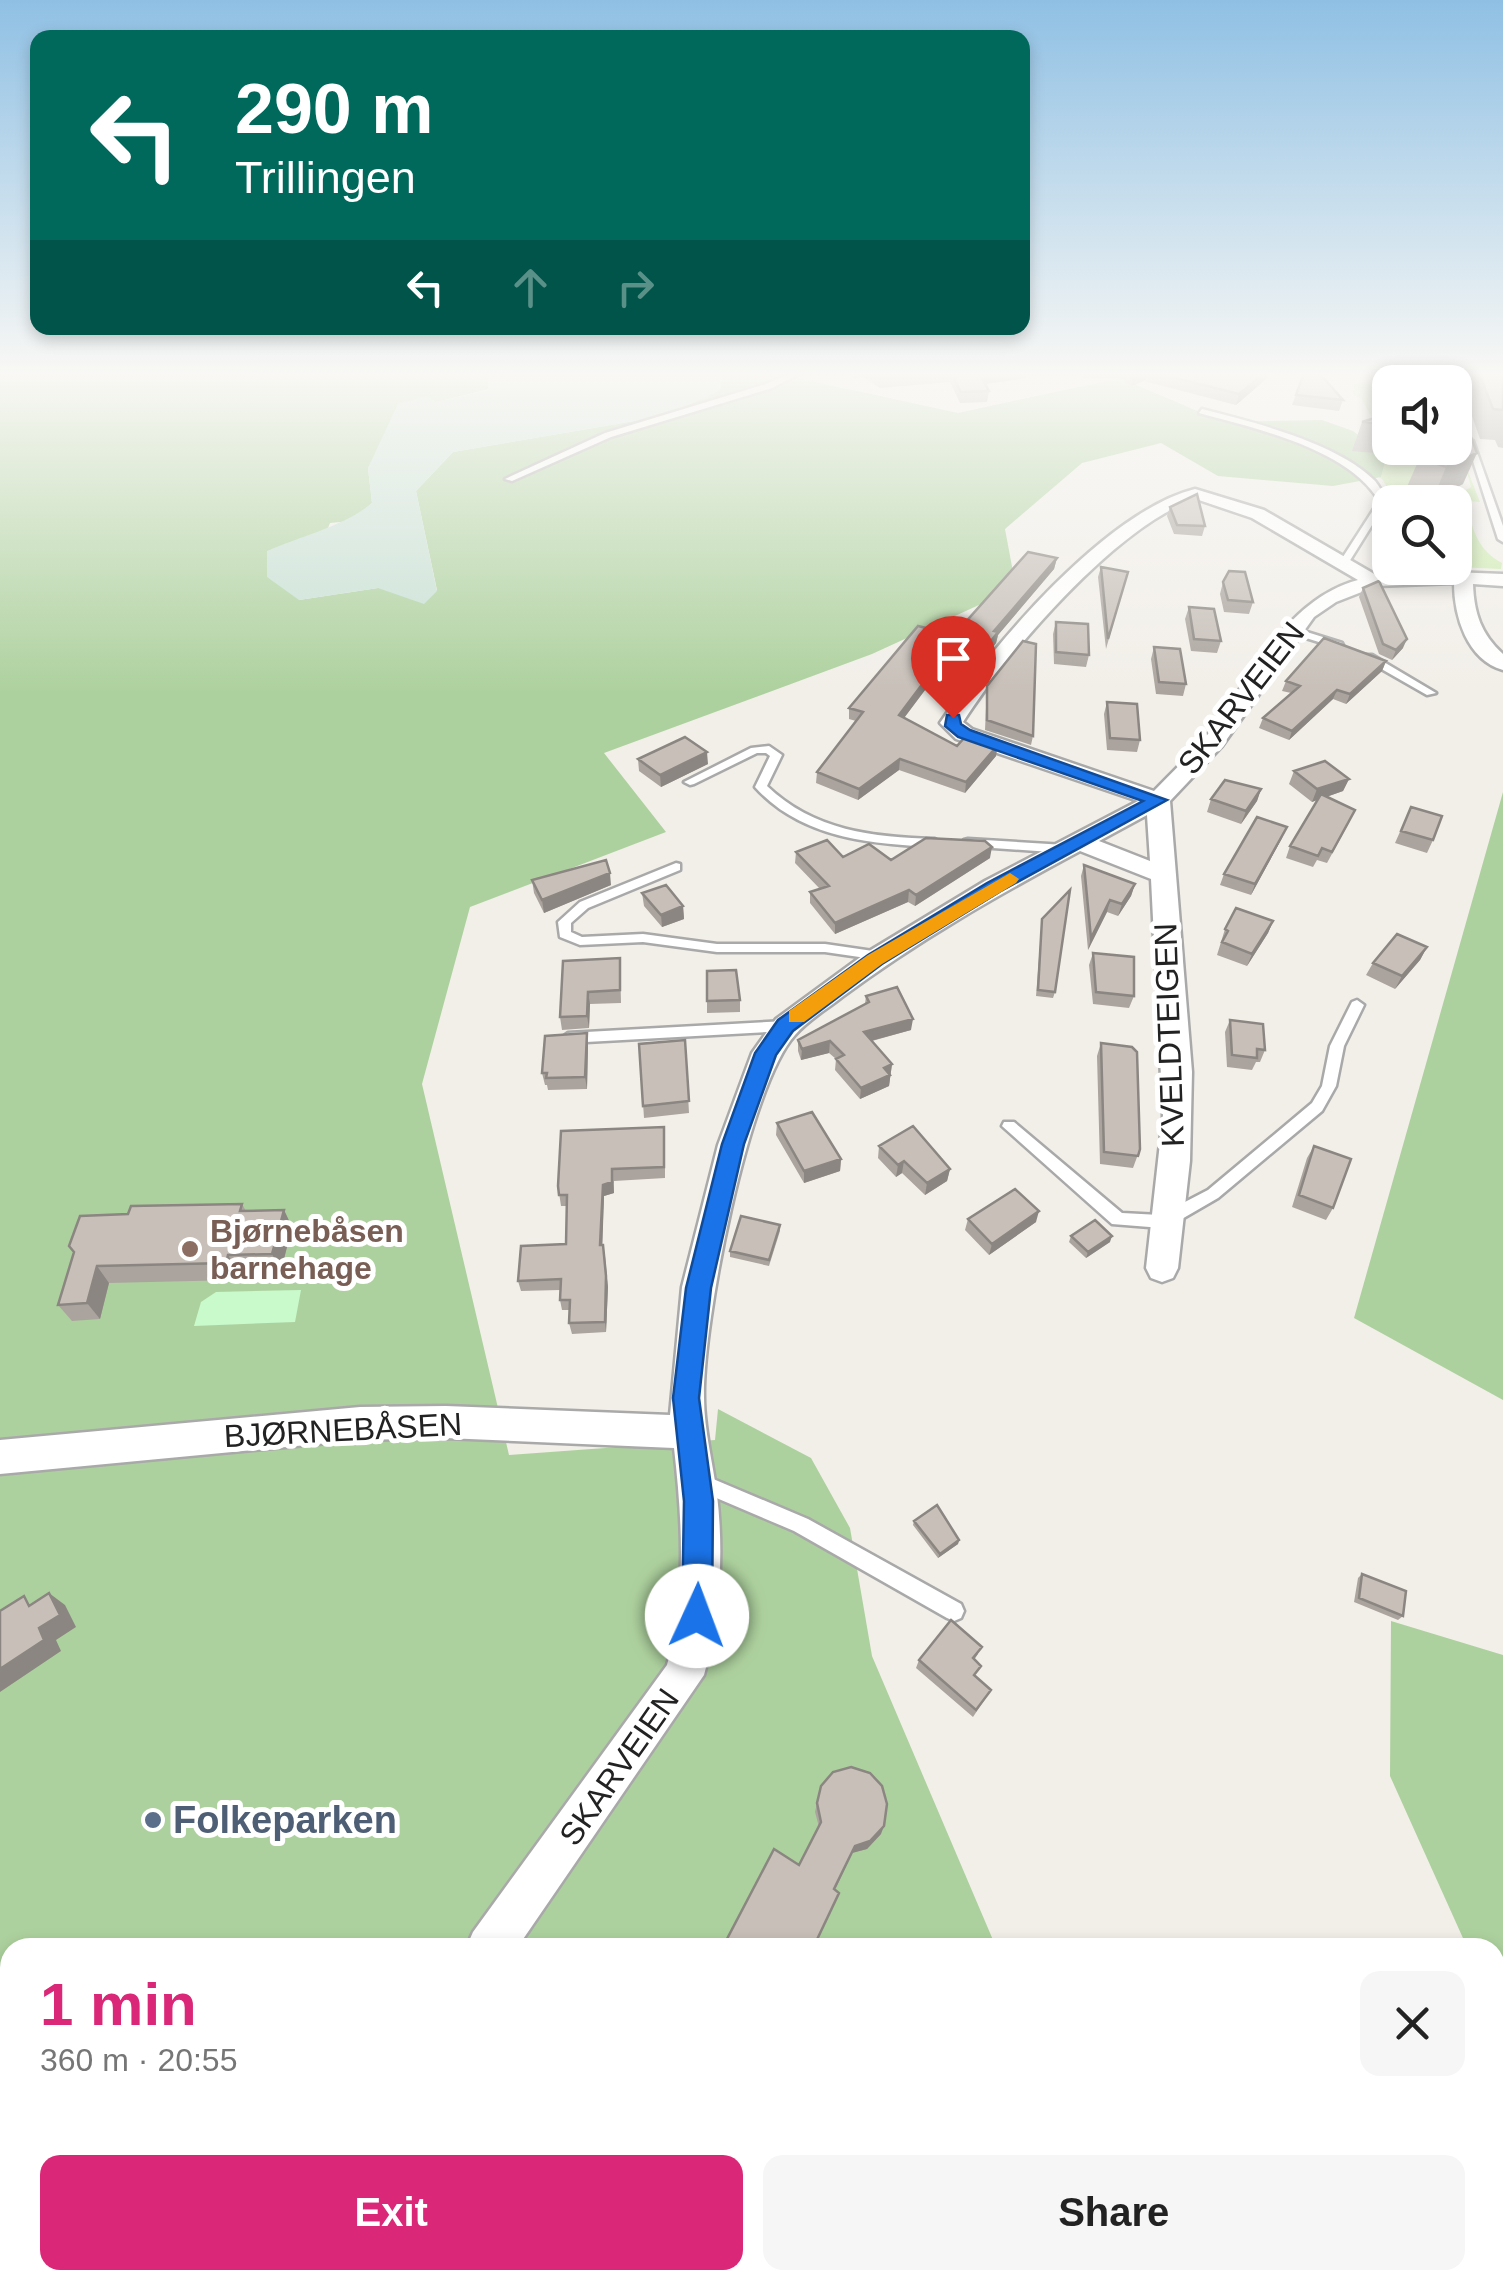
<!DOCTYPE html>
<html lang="en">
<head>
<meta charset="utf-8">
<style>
  body { margin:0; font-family:Helvetica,sans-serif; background:#f6f6f6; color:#222; height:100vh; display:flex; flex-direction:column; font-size:38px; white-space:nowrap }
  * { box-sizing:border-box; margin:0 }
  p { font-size:32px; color:#767676 }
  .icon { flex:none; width:55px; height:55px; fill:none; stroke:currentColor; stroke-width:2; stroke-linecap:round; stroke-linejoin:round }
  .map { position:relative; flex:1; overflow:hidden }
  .side { position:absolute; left:0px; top:1938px; width:1505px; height:352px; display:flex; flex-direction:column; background:#fff; border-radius:30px 30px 0 0; box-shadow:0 5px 15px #0003 }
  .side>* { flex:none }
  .hud { position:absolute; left:30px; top:30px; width:1000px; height:305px; border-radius:20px; box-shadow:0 5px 15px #0003; background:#00695c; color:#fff; overflow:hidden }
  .fabs { position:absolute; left:1372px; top:365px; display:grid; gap:20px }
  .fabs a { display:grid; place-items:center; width:100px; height:100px; border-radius:20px; background:#fff; box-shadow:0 5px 15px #0003; font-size:50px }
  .pin { position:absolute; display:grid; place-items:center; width:85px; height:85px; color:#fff; margin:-102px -42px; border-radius:50% 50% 50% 0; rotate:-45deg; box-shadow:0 0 10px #0007 }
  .pin .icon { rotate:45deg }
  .me { position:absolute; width:110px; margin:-55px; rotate:2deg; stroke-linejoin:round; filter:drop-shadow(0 0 8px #0008) }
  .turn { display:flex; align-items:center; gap:35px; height:210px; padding:0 40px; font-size:45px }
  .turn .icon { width:130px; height:130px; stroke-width:2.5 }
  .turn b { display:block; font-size:70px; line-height:85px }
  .lanes { display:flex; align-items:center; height:95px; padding:0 40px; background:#0003; justify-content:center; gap:50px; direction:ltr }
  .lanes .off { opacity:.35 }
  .round { display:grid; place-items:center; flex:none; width:105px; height:105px; border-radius:20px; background:#f6f6f6 }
  .headline { display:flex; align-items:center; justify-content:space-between; height:170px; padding:0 40px }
  h1 { font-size:60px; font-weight:600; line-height:75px; color:#db2777 }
  .button { display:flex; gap:20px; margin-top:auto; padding:20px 40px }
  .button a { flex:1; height:115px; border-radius:20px; background:#db2777; color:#fff; font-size:40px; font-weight:600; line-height:115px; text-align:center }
  .button a+a { background:#f6f6f6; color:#222 }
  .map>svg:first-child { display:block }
</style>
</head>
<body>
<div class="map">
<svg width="1503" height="2288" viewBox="0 0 1503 2288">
  <rect width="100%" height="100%" fill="#f2efe9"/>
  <path fill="#cdebb0" d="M1395,375h18v5l-23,2v24l-3,-5 -15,-1 2,10 16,7 -12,37 44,3 -14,32 25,13h-37l-14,-23 -27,-16 18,-43 -12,-22 -8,-3 1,-11z
    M1465,464l15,38 -14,-1c6,26 10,48 36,62l-1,6 -46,-2v-65h-10l26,-15z"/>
  <path fill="#add19e" d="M0,373h488l1,16 -53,13 -68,66 4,35 -21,18 -21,2 -31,77 79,-12 59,2 -21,-99 37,-39 211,-36 56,-26 2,-17h78l-3,5 161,35 162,-35 103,44 99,-2 31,11 33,26 -5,20 -48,9 -115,-10 -57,-33 -79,20 -77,66 11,59 -144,66 -268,99 62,79 -196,75 -48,177 87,371 206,-15 3,-31 93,49 39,70 22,128 124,291 -986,1v332h1131l4,8h-1145z
    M1503,792v608l-149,-82z
    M1391,1621l112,34v373l-8,-18v-62l-28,-1 -77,-171z"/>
  <path fill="#c6e0d4" d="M488,373h234l-2,17 -56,26 -211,36 -37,39 21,100 -13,13 -46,-16 -79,12 -32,-23v-26c34,-15 78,-25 105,-48l-4,-35 30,-64 28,-8 10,6 52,-12z"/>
  <path fill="#c8facc" d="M301,1290l-6,32 -101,4 7,-24 15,-10z"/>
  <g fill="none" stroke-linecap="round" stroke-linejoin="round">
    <defs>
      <path id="service" d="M791,373h10l-29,15 -161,49 -99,44 -7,-2 100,-46 161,-49z
        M1457,384h46v4h-41l-7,6z
        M1202,409c51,13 136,34 173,72 5,6 8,13 12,20l-38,61 -8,-2 38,-59c-30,-52 -125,-73 -180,-88z
        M1466,439l7,2 30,85v16l-5,-3z
        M1455,489l7,2 -18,11h-9z
        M1294,628l48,15 1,2 -5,3 -48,-15v-4z
        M1364,655h8l64,38 -9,2 -63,-36z
        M769,746l13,9 -15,31c47,45 106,51 168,53l6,4 -6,4c-65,-3 -134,-9 -180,-60l15,-31 -4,-3h-9l-63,31 -4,1 -6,-3 67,-34z
        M968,839l97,6 6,4 -6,4 -101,-7v-6z
        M676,863l4,1v6l-92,38 -17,15v9l11,5 61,-3 74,10h108l55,8 7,4 -7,4 -55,-8h-108l-74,-10 -63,3 -20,-8 -2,-15 22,-20z
        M1357,1000l7,5 -20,41 -8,40 -14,25 -104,87 -50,29 -6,1 -50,-4 -110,-98 2,-4h10l108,91 38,2 48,-25 104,-87 10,-17 8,-40 22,-44z
        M786,1021l7,5 -7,5 -218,12 -7,-5 7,-5z
        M699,1473l109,46 153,85 3,7 -3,7 -7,3 -7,-3 -153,-87 -101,-43 -3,-6 3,-6z
        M406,2280h26l-1,8h-26z"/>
      <path id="minor" d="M1195,489l69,21 112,65 50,-4 77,3v12l-30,-2c1,29 8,50 30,70v16c-36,-10 -49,-54 -49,-87l-77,3 -41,16 -22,15 -92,129 -52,55 22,271 -2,89 -12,107 -5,10 -11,4 -11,-4 -5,-10 17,-152 -12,-237 -71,-28c-82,44 -163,90 -238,146 -15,12 -34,23 -47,38 -47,51 -93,291 -91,363 0,32 9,65 13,97 7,58 3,124 -13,180l-187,273h-51l7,-16 194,-267c20,-69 15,-147 7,-217l-228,-10 -86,2 -360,34v-34l360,-33 86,-1 224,9 12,-128 36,-142 34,-92 24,-34 90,-66 119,-72 153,-80 -182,-62 -16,-16c51,-76 165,-211 255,-234zM1196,499l56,19 106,62c-73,20 -106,98 -150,154 -16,20 -36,38 -54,57l-182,-62 -9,-7c44,-69 155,-198 233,-223zM1147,815l3,46 -51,-20z"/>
    </defs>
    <use href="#service" stroke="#a9a9a9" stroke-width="5"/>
    <use href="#minor" stroke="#a9a9a9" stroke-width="5"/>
    <use href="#service" fill="#fff" fill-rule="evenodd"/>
    <use href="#minor" fill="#fff" fill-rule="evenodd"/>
  </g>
  <path fill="#aba49e" d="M850,373h418l-2,6 -30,26 -92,-24 -13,5 -11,-8h-37l-3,-5 -54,2v3l-41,6 4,7 -2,11 -27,1 -10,-21 -70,6 -17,-11 -9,1z
    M1304,373l39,27 -4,11 -47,-6z
    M1325,373h23l-1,3z
    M1474,373h29v75l-5,-1 -3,-7 -15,-1 -15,-43z
    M1455,393l12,36 -4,55 -30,15 -27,-10 14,-32 -68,-6 10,-29 28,-9v35h65z
    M1170,507l35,19 -3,10 -28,-2 -7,-18z
    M1057,558l-3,11 -56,66 -2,8 -33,42 -29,-7 -30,40 53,28 39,10 -31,37 -66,-23 -41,30 -42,-17 1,-11 39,-51 -7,-2v-11l105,-73z
    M1101,567l27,5 -22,77 -8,-72z
    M1223,582l30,20 -4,12 -25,-2 -4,-18z
    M1363,588l40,60 -11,12 -13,-6 -20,-57z
    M1189,607l32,34 -4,12 -26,-2 -6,-32z
    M1056,622l33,33 -3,12 -32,-3 -1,-30z
    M1154,647l32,37 -3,12 -27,-2 -5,-35z
    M1386,661l-4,10 -36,33 -13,-5 -44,41 -30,-12 4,-10 28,-25 -9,-2 4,-10z
    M987,686l46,50 -2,9 -46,-15z
    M1107,702l33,38 -3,12 -30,-2 -3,-36z
    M638,759l70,5 -47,23 -22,-16z
    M1294,771l55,8 -6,12 -17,6 24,24 -23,42 -10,-3 -4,7 -27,-9 4,-12 28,-47 -6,3 -23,-18z
    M1261,789l-4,12 -16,23 -34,-12 4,-13z
    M1411,807l22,33 -6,13 -32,-10z
    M1282,838l-31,57 -31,-10 4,-11z
    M796,852l95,8 99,-2 -75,48 -7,-4 -73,32 -25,-31v-11l10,-3 -25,-26z
    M1084,865l51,19 -4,12 -13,20 -11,-4 -19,38 -7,-74z
    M532,880l79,5 -67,28 -10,-20z
    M642,893l41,13 1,13 -22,8 -18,-21z
    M1042,919l13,73 -2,6 -17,-2z
    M1273,921l-5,12 -21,33 -30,-11 8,-26z
    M1427,947l-7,13 -25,29 -29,-14 7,-12z
    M1093,953l41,43 -5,12 -36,-4 -4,-39z
    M620,958l1,45 -31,1 -1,24 -27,2 -2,-13z
    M707,971l33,29v12l-33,1z
    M866,996l45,34 -39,11 20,23 -3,22 -29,13 -25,-29 1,-11 -7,-6 -28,7 -3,-9v-11l67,-36z
    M1230,1020l35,30 -5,12h-4l-4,8 -25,-3 -2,-35z
    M587,1033l1,13 -1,43 -39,1 -1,-5h-2l-3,-12z
    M685,1040l4,73 -45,5 -5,-74z
    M1101,1043l39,106 -7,19 -33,-4 -3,-108z
    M777,1123l64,36 -1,12 -36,12 -28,-48z
    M665,1139v39l-51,3v12l-10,3 -2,49h1l2,11 3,31 -2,45 -34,2 -3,-11 1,-13h-8l-2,-10v-10l-39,1 -3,-10 48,-37 1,-38h-6l-3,-20z
    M879,1146l71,23 -3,12 -22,14 -23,-22 -6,4 -18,-19z
    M1314,1146l19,62 -7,12 -34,-13 15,-49z
    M242,1204l4,7 38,-1 8,17 -11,44 -43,1 -2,8 -127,3 -9,36 -28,2 -14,-16 70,-91z
    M968,1219l68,3 -47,33 -24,-25z
    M780,1225v6l-11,35 -39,-9v-6z
    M1071,1236l39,6 -24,16 -17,-16z
    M914,1521l45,19 -1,4 -20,14 -25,-33z
    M1362,1574l41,42 -5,4 -44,-18 4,-24z
    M978,1654l-4,6 1,16 16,14 -18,27 -57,-49 3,-8z
    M821,1786l60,48 -14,15 -15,4 -17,37 -21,58h-81l-5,-4 -1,-5 72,-74 20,-38 -4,-15z"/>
  <path fill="#8b8681" d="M994,373h32v5l-47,7 1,-10z
    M1141,373h5l-2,8 -13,5 2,-10z
    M1264,373h4l-2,6 -30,26 3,-11z
    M1477,453l-14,31 -30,15 13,-32z
    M1057,558l-3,11 -56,66 -2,8 -33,42 2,-11 29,-43z
    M1407,639l-4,9 -11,12 4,-10z
    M1386,661l-4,10 -36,33 4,-10z
    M936,666l-2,12 -36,48 1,-11z
    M1337,690l-4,9 -44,41 3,-9z
    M998,745l-2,11 -31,37 1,-11z
    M707,752l1,12 -47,23 -1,-12z
    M900,759l-1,11 -41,30 1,-11z
    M1349,779l-6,12 -31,11 5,-13z
    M1261,789l-4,12 -16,23 5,-13z
    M1287,827l-5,11 -31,57 4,-11z
    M992,847l-2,11 -75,48 1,-11z
    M610,873l1,12 -67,28 -2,-13z
    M1135,884l-4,12 -13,20 4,-12z
    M909,890l-1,12 -73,32v-11z
    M1110,900l-3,12 -19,38 3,-12z
    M683,906l1,13 -22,8 -1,-12z
    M1273,921l-5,12 -21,33 5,-12z
    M1427,947l-7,13 -25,29 7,-13z
    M588,992l2,12 -1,24 -2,-12z
    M913,1019l-2,11 -48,13 1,-11z
    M587,1033l1,13 -1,43 -2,-12z
    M830,1041l-1,12 -28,7 1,-11z
    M892,1064l-3,22 -29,13 1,-11 23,-20z
    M841,1159l-1,12 -36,12v-12z
    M904,1161l-2,12 -6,4 2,-12z
    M612,1169l2,24 -10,3 -2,60 -2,-11 3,-60z
    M950,1169l-3,12 -22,14 2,-12z
    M284,1210l8,17 -11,44 -9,-17z
    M1039,1211l-3,11 -47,33 3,-11z
    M1112,1236l-2,6 -24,16 2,-6z
    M603,1245l5,42 -2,45 -1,-10z
    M228,1255l10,17 -2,8 -10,-17z
    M97,1266l12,17 -9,36 -13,-16z
    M959,1540l-1,4 -20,14 2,-4z
    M49,1593l16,12 11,22 -20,13 5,11 -61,41v-23l39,-41z
    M884,1826l-3,8 -14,15 -15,4 -20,43 23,-50z"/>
  <path fill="#c7bfb8" stroke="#8b8681" stroke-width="2.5" d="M873,373h67l-59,5z
    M951,373h43l-14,2 9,16 -28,1z
    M1155,373h109l-25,21z
    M1304,373h15l24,27 -47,-5z
    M1479,373h24v37l-10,-1z
    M1455,393l12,36 -12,1z
    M1390,413v11l-28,-2z
    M1468,429l9,24 -31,14 -27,-9 17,-10h19v-11z
    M1197,494l8,32 -28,-1 -7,-18z
    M1028,552l29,6 -63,73 4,1 -33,42 -29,-8 -37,49 58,31 8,-9 33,8 -32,37 -66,-23 -41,30 -42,-17 46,-60 -14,-4 69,-82 36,9z
    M1101,567l27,5 -20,67z
    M1229,571l16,1 8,30 -25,-2 -5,-18z
    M1379,581l28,58 -11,11 -13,-6 -20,-56z
    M1189,607l25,2 7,32 -27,-2z
    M1056,622l32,2 1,31 -33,-3z
    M1324,638l62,23 -36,33 -13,-4 -45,41 -29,-13 37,-32 -14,-5z
    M1023,641l13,3 -3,92 -46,-16v-34z
    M1154,647l26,2 6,35 -27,-2z
    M1107,702l30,2 3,36 -30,-2z
    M685,737l22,15 -47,23 -22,-16z
    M1325,761l24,18 -32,10 -23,-18z
    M1225,780l36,9 -15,22 -35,-12z
    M1321,794l34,16 -23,42 -10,-4 -4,8 -28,-10z
    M1411,807l31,9 -9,24 -32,-9z
    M1257,817l30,10 -32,57 -31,-10z
    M926,838l59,3 7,6 -76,48 -7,-5 -74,33 -25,-31 19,-6 -33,-34 31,-12 16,17 26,-13 22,16z
    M606,860l4,13 -68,27 -10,-20z
    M1084,865l51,19 -13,20 -12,-4 -19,38z
    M666,885l17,21 -22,9 -19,-22z
    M1070,890l-15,102 -17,-2 4,-71z
    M1236,908l37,13 -21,33 -30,-12 6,-11 -3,-2z
    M1397,934l30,13 -25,29 -29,-13z
    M1093,953l41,4v39l-38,-4z
    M620,958v32l-32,2 -1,24 -27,1 3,-56z
    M736,970l4,30 -33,1v-30z
    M897,987l16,32 -49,13 28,32 -8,4 6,7 -29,13 -25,-29 8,-4 -14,-14 -28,8 -4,-9 71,-38 -3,-6z
    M1230,1020l33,4 2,26 -8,-1v9l-25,-3z
    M587,1033l-2,44 -39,1 1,-5h-5l3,-37z
    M685,1040l4,61 -46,5 -4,-62z
    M1101,1043l31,4 5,5 3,97 -2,7 -34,-4z
    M812,1112l29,47 -37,12 -27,-48z
    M913,1126l37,43 -23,14 -23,-22 -6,4 -19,-19z
    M664,1127v40l-52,2v13l-9,3 -3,60h3l3,31 -1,46 -36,1 1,-23h-10l1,-21 -43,2 3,-35 45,-2 1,-49h-8l-1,-9 3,-55z
    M1314,1146l37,13 -18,49 -34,-13z
    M1015,1189l24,22 -47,33 -24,-25z
    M242,1204l-2,7 44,-1 -12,44 -44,1 -2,8 -129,3 -10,37 -29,2 16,-53 -5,-6 11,-30 48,-2 3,-8z
    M741,1216l39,9 -11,35 -39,-9z
    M1095,1220l17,16 -24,16 -17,-16z
    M937,1505l22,35 -19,14 -26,-33z
    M1362,1574l44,17 -3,25 -44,-18z
    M49,1593l11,22 -21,13 5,12 -44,29v-58l24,-15 5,10z
    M951,1620l31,27 -9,11 8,8 -7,9 17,15 -15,20 -57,-50z
    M851,1767l19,6 12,13 5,18 -3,22 -14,15 -15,5 -21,43 5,4 -26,55h-74l-12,-9 47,-90 25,16 22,-43 -4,-19 4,-17 12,-14z"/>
  <linearGradient id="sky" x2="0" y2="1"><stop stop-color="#8fc0e4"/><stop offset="0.54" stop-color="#f9f8f5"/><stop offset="1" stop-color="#f9f8f5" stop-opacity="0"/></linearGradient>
  <rect width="1503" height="693" fill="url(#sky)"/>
  <path fill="#1a73e8" stroke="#114b97" stroke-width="2.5" d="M947,715h12l2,9 9,6 197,70 -166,91 -119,73 -89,67 -17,24 -32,89 -33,144 -12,110 14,103 -1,115 -5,11 -10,4 -11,-4 -4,-11 2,-115 -11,-103 13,-110 36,-144 33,-91 23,-33 90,-65 119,-72 156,-82 -185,-64 -13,-11z"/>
  <path fill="#f59e0b" d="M1010,873l9,6 -3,4 -134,81 -78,58h-15v-11l79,-56z"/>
  <circle fill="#8d6e63" stroke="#fff" stroke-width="4" cx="190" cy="1249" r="10"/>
  <circle fill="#5c6f8a" stroke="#fff" stroke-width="4" cx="153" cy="1820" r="10"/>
  <g text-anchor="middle" stroke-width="10" stroke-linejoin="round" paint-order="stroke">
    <g font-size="32" fill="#222" stroke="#fff">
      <text transform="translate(1241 698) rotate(-52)" y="11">SKARVEIEN</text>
      <text transform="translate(1169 1035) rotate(-92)" y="11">KVELDTEIGEN</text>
      <text transform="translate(343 1430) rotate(-3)" y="11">BJØRNEBÅSEN</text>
      <text transform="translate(619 1767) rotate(-55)" y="11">SKARVEIEN</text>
    </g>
    <g font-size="32" font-weight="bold" fill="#785e54" stroke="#fff" text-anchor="start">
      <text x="210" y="1242">Bjørnebåsen<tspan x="210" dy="37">barnehage</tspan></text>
    </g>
    <g font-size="38" font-weight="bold" fill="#4e5e75" stroke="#fff" text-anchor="start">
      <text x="173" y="1833">Folkeparken</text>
    </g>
  </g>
</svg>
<div class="fabs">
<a><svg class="icon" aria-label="sound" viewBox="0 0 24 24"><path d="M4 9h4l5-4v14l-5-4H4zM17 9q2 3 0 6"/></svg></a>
<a><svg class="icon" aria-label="search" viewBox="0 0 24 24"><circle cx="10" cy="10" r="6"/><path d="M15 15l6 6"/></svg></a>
</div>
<div class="pin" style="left:953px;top:718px;background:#d93025"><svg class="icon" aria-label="arrive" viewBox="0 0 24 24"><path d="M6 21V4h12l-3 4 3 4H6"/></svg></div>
<svg class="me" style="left:697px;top:1616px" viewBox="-20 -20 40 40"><circle r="19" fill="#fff"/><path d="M0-13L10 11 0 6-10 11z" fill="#1a73e8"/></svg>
<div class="hud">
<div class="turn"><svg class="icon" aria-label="left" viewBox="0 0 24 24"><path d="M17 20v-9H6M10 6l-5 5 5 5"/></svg><div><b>290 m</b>Trillingen</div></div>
<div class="lanes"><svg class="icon" aria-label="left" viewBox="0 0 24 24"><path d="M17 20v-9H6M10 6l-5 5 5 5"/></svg><svg class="icon off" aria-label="ahead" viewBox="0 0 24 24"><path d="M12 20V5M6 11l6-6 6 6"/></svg><svg class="icon off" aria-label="right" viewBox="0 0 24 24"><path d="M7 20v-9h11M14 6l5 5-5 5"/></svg></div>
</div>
<section class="side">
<div class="headline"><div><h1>1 min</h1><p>360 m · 20:55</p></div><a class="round"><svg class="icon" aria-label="close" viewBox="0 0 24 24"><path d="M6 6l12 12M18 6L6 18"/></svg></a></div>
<div class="button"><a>Exit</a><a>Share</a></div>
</section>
</div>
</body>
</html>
